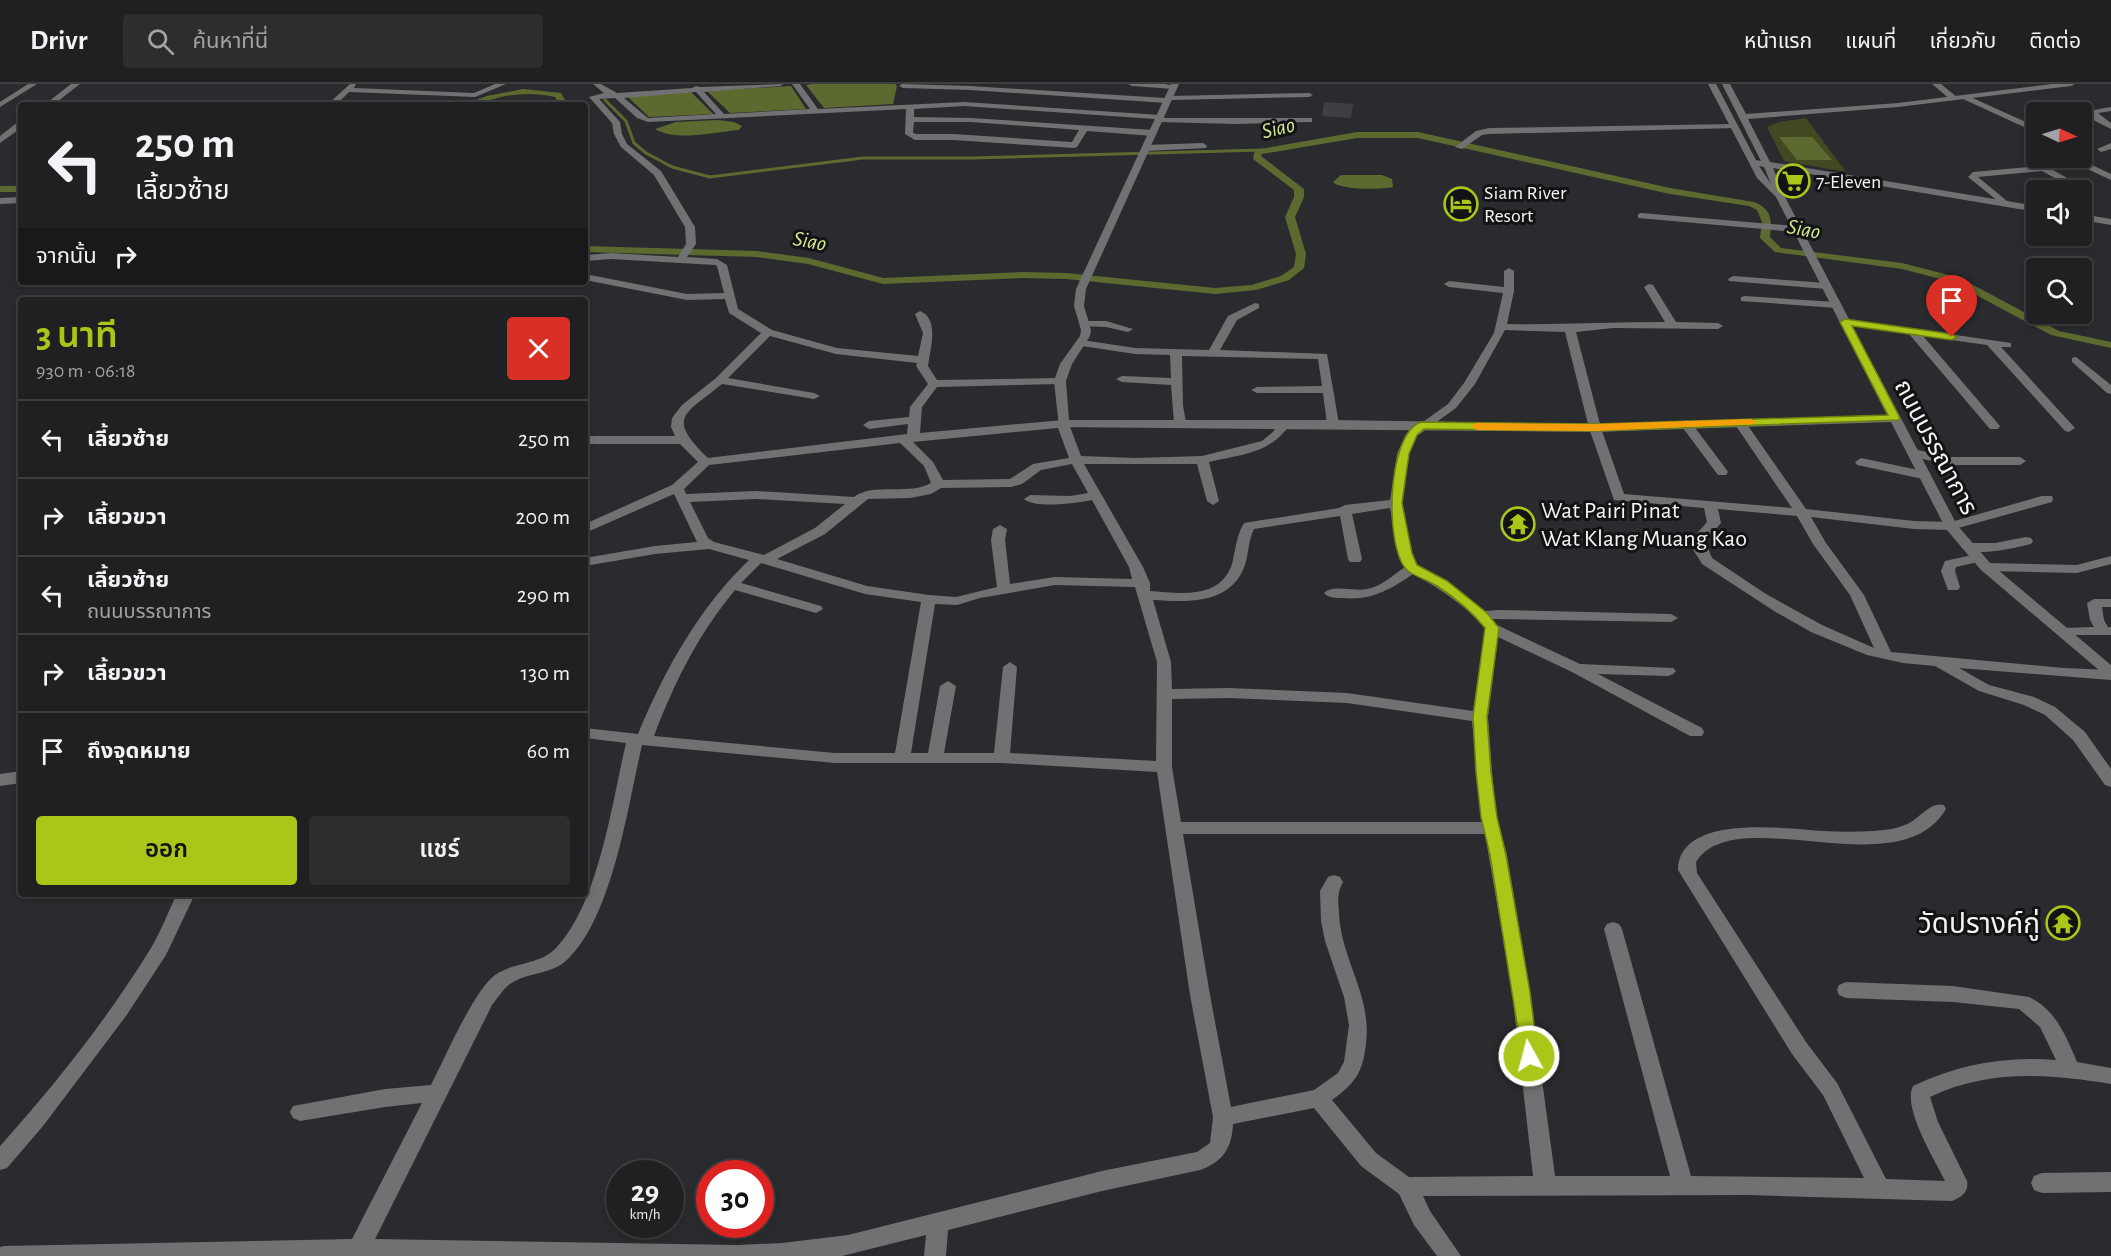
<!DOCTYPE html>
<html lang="th">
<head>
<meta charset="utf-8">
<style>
  body { margin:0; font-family:"Alegreya Sans","Noto Sans Thai",sans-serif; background:#2d2d2f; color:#f1f3f6; height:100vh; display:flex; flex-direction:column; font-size:22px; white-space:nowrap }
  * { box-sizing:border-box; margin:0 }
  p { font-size:20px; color:#a2a3a5 }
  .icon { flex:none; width:33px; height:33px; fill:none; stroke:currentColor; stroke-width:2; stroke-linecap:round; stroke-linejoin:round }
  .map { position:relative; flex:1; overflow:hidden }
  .details { position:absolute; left:18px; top:213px; width:570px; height:600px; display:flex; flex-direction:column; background:#202022; border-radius:6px; box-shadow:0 3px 9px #0003,0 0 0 2px #3d3e40 }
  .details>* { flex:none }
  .guide { position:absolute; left:18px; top:18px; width:570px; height:183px; border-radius:6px; box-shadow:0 3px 9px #0003,0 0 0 2px #3d3e40; background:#202022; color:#f1f3f6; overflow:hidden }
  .needle { width:39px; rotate:94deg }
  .fabs { position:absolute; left:2026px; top:18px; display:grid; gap:12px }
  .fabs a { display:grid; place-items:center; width:66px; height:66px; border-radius:6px; background:#202022; box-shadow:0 3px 9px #0003,0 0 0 2px #3d3e40; font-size:30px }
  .speed { position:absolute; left:606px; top:1076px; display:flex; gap:12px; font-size:30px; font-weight:700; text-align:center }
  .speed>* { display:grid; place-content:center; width:78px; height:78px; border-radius:50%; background:#202022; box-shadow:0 3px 9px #0003,0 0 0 2px #3d3e40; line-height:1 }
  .speed small { font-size:15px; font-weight:400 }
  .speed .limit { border:9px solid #d22; background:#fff; color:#111 }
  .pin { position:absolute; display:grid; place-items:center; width:51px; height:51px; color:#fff; margin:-62px -26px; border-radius:50% 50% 50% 0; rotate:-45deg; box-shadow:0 0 6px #0007 }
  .pin .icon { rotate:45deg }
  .me { position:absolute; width:66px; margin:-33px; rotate:353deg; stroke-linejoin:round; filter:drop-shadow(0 0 4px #0008) }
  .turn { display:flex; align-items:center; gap:21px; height:126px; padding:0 18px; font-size:27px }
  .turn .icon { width:78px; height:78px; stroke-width:2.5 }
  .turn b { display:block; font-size:42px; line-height:51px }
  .then { display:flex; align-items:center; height:57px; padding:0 18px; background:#0003; gap:12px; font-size:22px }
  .round { display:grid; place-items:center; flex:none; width:63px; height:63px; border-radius:6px; background:#2d2d2f }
  .headline { display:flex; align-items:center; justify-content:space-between; height:102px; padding:0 18px }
  h1 { font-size:36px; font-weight:600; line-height:45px; color:#aac719 }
  .button { display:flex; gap:12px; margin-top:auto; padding:12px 18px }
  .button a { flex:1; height:69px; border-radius:6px; background:#aac719; color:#111; font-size:24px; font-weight:600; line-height:69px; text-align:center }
  .button a+a { background:#2d2d2f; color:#f1f3f6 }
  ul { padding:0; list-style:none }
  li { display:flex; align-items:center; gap:18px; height:78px; padding:0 18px; border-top:2px solid #3d3e40 }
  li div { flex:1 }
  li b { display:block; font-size:22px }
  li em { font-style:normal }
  header { display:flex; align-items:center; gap:36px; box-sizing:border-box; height:84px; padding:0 30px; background:#202022; border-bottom:2px solid #3d3e40 }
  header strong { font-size:28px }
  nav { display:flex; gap:33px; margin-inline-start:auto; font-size:21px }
  .search { width:420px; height:54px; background:#2d2d2f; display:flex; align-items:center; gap:15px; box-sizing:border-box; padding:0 21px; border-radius:6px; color:#a2a3a5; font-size:22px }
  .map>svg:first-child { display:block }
</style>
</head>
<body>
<header>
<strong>Drivr</strong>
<div class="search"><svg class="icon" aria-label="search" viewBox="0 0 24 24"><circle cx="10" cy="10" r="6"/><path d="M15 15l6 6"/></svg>ค้นหาที่นี่</div>
<nav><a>หน้าแรก</a><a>แผนที่</a><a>เกี่ยวกับ</a><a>ติดต่อ</a></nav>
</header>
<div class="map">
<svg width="2111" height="1172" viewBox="0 0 2111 1172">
  <rect width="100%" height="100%" fill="#2a2b2e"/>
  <path fill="#404921" d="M1806,34l40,54 -62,-11 -17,-34 12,-5z"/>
  <path fill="#5d6a2f" d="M812,0h83l2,2 -4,18 -69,4 -18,-23z
    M791,2l15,23 -76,4 -23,-22z
    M690,7l23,23 -64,3 -21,-20z
    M718,36l16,2 8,4 -3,4c-25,2 -61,12 -84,-1l21,-7z
    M1779,53h33l20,23h-35z
    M1341,91h41l10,4 1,8c-12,3 -53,3 -60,-5z"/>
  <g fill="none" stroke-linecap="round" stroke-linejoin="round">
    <path stroke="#5d6a2f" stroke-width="3" d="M605,16l21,21 8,22 12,10 26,14 38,10 153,-19h109l291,-8"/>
    <path fill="#5d6a2f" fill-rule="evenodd" d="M523,5l38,4 7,12h-8l-5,-8c-18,-4 -36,-4 -54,0 -13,3 -24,8 -38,8l24,-9z
      M1357,48h61l252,56 84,14c18,7 18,18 16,35l11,11 121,15 58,15 99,53 52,11v6l-60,-13 -99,-53 -50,-13 -127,-17 -15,-14 2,-16 -5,-12 -8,-4 -79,-12 -252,-56h-61l-95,16 -1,2 43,33v8l-9,20 11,37 -2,14 -15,12 -33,10 -41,4 -149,-15 -43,-1 -140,6 -75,-20 -51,-7 -172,-5v-6l172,5 52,7 74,20 140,-6 43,1 149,15 36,-3 30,-9 13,-9 2,-13 -11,-37 9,-20v-7l-41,-31 2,-9z
      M0,102h21v6h-21z"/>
  </g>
  <path fill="#3e3f43" d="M1324,18l29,2 -2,14 -29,-2z"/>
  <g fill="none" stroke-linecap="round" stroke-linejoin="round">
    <path fill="#717173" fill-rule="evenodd" d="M28,0h9l-37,23v-5z
      M71,0h9l-27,21h-9z
      M350,0h6l-2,4 120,5 21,-9h11l-31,13 -126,-5 -13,13h-9z
      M593,0h8l16,9 75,-5 4,-2 4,1 84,-3 -4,2 -76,6 20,22 86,-5 -18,-25h8l18,25 146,-7 196,13 4,3h148v4h-3l-73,2 -77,-2 -4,-3 -191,-13 -50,3v8l57,1 182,12 4,3 -4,3 -66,-5 -10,16 -3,1 -121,-8h-38l-10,-6 1,-25 -258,13 -11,-4 -22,-20 -16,1 21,23 2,12 5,10 34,27 34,56 1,17 -9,13 30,2 10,6 11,44 34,21 65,18 81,8 5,-23 -8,-19 5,-3c20,8 10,39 8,55l9,14 123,-2 6,3 -6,3 -123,3 -15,20 -2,26 143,-13 6,4 12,32 54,2 67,-2 60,-15 11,-9 8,-12h8l2,3c-20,31 -49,31 -82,39l10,39 -6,4 -6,-4 -10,-37h-113l59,103 7,16v8c30,2 70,9 82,-27 4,-15 4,-28 12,-41l95,-15 6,-3 45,-5 7,-46 9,-20 42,-30 16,-21 30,-50 9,-40 -54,-6 -5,-3 5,-3 55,6v-16l5,-3 5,3v20l-7,33c53,1 105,-2 158,-2l-21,-35 5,-3 4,1 23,37 42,1 5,3 -5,3 -105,-1 -37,4 25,96 23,66 168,14 -58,-85 6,-4 4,1 62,89 108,12 37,1 91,-26h10l1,3 -1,3 -101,28 -37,-1 -103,-12 15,26 38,52 27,57 172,16 48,2v10l-152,-12 30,17 45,12 21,10 30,25 26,37v18l-6,-2 -32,-45 -28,-25 -21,-10 -45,-14 -44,-25 -32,-3 -36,-8 -56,-23 -37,-21 -72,-47 -8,-13 -3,-11 16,-18 -3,-14 -90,-8 -25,-72 -24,-96 -60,-2 -30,54 -19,24 -39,28 -8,18 -7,49 10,50 6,13 30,15 37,30 15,-1 171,4 7,4 -7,4 -179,-3 5,6 83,39 93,4 3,3 -3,3 -5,2 -70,-2 104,54 2,4 -2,4h-12l-118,-64 -74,-35 -10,80 4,55 5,45 10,38 23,136 25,185h115l-66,-247 3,-5 6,-2 6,2 3,5 69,247 173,2 -41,-83 -31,-41 -114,-184c1,-58 110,-41 145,-39 17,1 34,1 51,0 10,-1 22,-2 31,-6 14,-5 25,-24 39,-20l2,4c-47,80 -211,-10 -250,53l1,11 109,169 31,41 49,96 59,2c-10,-21 -43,-73 -32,-95 47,-22 91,-30 143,-26l-16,-33 -21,-18 -66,-7 -107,-4 -7,-3 -2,-5 2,-5 7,-3 107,4 76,11c27,13 37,39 48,65l34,6v16c-63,-10 -122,-15 -181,13l8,25 29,59c2,11 -5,16 -15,20l-204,-6 -325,1 7,15 31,45h-24l-23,-31 -15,-31 -38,-28 -47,-58 -81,16c-1,24 -10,38 -33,46l-98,21 -154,39 -2,26h-22l2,-21 -84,21h-842v-9l4,-1 348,-7 70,-136 -37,4 -85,14 -7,-3 -3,-6 3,-6 92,-17 46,-4c13,-25 43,-95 64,-110 18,-13 45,-10 61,-27 43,-45 56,-146 70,-205l-41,-5v-10l53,6c27,-65 61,-126 111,-174l-40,-11 -54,5 -70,12v-8l70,-12 42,-4 -23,-48 -89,39v-9l87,-39 26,-23 -18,-18h-95v-8h90l-4,-9 1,-9 10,-13 34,-27 45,-45 -32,-20 -4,-14 -38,1 -102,-20v-6l102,20 37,-1 -7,-27 -2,-1 -104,-6 -26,2v-6l26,-2 67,4 8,-13 -1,-17 -31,-52 -33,-28 -7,-13 -2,-11 -23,-26 15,-4zM696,8l20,22 -68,4 -24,-20zM914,38h57l108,8 -7,12 -119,-8h-37l-3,-1zM770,252l66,18 81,9 -1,3 12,18 -18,23 -1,10 -40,4 -6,4 6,4 39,-5 -1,10 -199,24c-42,-41 -24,-43 14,-74l92,15 6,-3 -6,-3 -86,-15zM1058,344l11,30 -36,6 -23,15 -67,1 -10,-18 -20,-20zM900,359l24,23 7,17c-23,13 -58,-1 -77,14l-98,-6 -70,3 -2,-5 25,-24zM1072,380l16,29 -18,3 -40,-1 -6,4c11,10 53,4 68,1l37,67 3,12 -77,-2 -45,7 -5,-44 2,-11 -7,-4 -7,4 -2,11 6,47 -41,10 -27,-2 -62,-9 -90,-27 48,-25 43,-35 42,-1 21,-4 10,-6 70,-1 11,-3 19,-14zM756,415l89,5 -30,24 -51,27 -50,-13 -6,-4 -18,-36zM1390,424l8,45 7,14c-12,8 -24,20 -38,22 -13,3 -34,-5 -43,4 5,5 11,5 18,5 28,3 48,-8 71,-24 26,14 52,31 72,54l-12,83 -126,-18 -119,-5 -56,1 -1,-27 -18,-62c35,2 78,5 92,-35 4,-12 3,-24 9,-36l86,-13 8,43 2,3h10l2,-3 -10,-45zM1718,425l79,7 16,28 37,51 24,53 -52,-23 -56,-31 -54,-36 -7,-17 16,-18zM761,479l104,31 56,8 -26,151h-60l-181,-17c20,-53 45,-103 81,-146l81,23 7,-4 -2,-3 -80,-23zM1055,501l80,2 22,75 -1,99 -146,-8 7,-86 -7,-5 -7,5 -9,86h-50l12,-67 -8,-5 -8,5 -12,67h-17l24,-149 22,1 23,-7zM1228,614l119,5 125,18 10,101h-301l-9,-55v-68zM642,661l193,18h167l155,9 33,223 23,122 -3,26 -13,9 -95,19 -254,64 -66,8 -44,2 -363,-6 117,-234c6,-7 10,-15 18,-21 17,-12 42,-9 58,-25 45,-44 60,-154 74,-214zM1183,750h302l27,157 21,185 -124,1 -33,-24 -44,-53c23,-17 31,-27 34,-57 6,-48 -25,-83 -27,-130 -1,-12 -2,-20 4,-31l-3,-5 -6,-2 -6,2 -8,14 1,30 4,20 19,56 5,28 -5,37 -6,11 -24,17 -83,17 -21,-112z
      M902,0l68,2 195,12 4,-2 140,-3 4,2 -4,2 -138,3 -4,3 -197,-13 -67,-2 -4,-2z
      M1128,0h37l13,3 -4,2 -42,-3z
      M1932,0h9l17,14 -7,2z
      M1966,11l71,32v6l-74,-34 -1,-2z
      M2111,23v4l-13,2 13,10v6l-16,-8 -7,-10z
      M18,38h3v6l-21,15v-7z
      M1733,40h3v4l-247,6 -7,1 -20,14 -7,-2 21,-16 13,-3z
      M1203,59l4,3 -1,2 -60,3 -4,-3 4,-3z
      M2111,59v6l-10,3 -4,-3z
      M2070,74h7l34,16v6l-28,-13 -30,3 23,13 2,2 -5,3 -31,-17 -64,6 29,24 2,2 -5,3 -36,-29 5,-5 101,-9 -4,-2z
      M21,113v6l-21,1v-6z
      M1641,129l155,13 5,3 -5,3 -158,-14v-4z
      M1733,192l93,7 5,3 -5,3 -97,-8 -1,-2z
      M1745,212l91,6 5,3 -5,3 -95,-7v-4z
      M1255,219l4,1v4l-22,12 -17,30 107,4 12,70 -2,3 -4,1 -6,-4 -4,-31h-66l-6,-3 6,-3 65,-1 -4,-27 -136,-3 1,49 3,18 -6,4 -6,-4 -3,-38 -49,-3 -6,-3 6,-3 49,2 -1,-23 -35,-1 -53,-8 -5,-3 5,-3 53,8 74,2 19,-34z
      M1845,235l166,24v4h-10l74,81 -6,4 -4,-1 -78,-86 -64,-9 77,90 -2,3h-8l-81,-95 -68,-10v-4z
      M1084,237h22l27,8 -5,3 -22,-5 -26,-1v-4z
      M2076,273l35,28v9l-4,-1 -35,-31v-4z
      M1686,336l4,1 36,48 2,3 -2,3h-8l-38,-51z
      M1913,365l37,8h70l6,4 -6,4h-70l-41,-9 -2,-3 2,-3z
      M1861,374l62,13 6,4 -6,4 -66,-14 -2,-3z
      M2026,453l5,1 2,3 -2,3c-16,4 -58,14 -70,3l7,-4h27z
      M1977,470l5,1 2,3 -2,3 -26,6 -1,4 5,16 -2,3h-10l-7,-19 4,-10z
      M2111,472v8l-34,9 -91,-2 -7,-4 7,-4 91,2z
      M2094,515h17v8h-9l2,13 4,7h3v8h-52l-2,-3 7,-4 30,-1 -4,-7 -3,-17z
      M21,687v12l-21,3v-12z
      M177,810h18l-29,61 -40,61 -83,110 -36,42 -7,2v-24c55,-61 108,-128 151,-198 10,-17 17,-36 26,-54z
      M2111,1088v20l-69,1 -8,-3 -3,-7 3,-7 8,-3z"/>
    <path fill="#717173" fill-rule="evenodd" d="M1171,0h8l-93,205 -2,17 7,24 -1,6 -18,28 -6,17 3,39h264l262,4 292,-9 -111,-218 -19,-19 -49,-94h8l40,76 5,1 -39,-77h8l16,30 152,-11 154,-19h23l-4,2 -173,21 -150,12 22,43 267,44v6l-264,-44 12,29 172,328 34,39 120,101v13l-5,-2 -125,-106 -35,-41 -55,-107 -296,10 -536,-5 -5,-46 6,-17 20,-28 1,-6 -7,-24 2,-17zM1759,82l5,1 7,17z
      M2082,130l29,5v6l-29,-5z"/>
  </g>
  <path fill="#aac719" stroke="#6e8110" stroke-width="1.5" d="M1845,235l107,15 5,3 -5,3 -100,-14 48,92 -2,2 -303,11 -171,-2 -7,6 -8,19 -7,49 10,50 5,12 30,16 40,32 12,15 -12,89 4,55 6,45 9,38 24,137 8,64 -3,5 -6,2 -6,-2 -33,-206 -9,-38 -5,-45 -3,-55 12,-89c-12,-15 -31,-31 -48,-42 -9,-6 -21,-9 -29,-15 -24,-20 -22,-137 13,-149l174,2 293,-9 -48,-93z"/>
  <path fill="#f59e0b" d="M1751,335l5,3 -1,2 -160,7 -119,-1 -5,-4 5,-3 119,1z"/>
  <defs>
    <symbol id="supermarket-ring" viewBox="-11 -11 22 22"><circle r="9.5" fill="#131315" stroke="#aac719" stroke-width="1.5"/><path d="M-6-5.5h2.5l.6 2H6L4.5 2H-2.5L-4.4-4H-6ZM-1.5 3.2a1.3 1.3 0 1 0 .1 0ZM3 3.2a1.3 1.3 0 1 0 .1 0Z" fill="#aac719"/></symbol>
    <symbol id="hotel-ring" viewBox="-11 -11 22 22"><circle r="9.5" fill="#131315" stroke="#aac719" stroke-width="1.5"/><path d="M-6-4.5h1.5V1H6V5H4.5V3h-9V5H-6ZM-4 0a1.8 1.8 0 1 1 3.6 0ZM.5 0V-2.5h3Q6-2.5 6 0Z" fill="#aac719"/></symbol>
    <symbol id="temple-ring" viewBox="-11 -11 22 22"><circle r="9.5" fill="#131315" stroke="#aac719" stroke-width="1.5"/><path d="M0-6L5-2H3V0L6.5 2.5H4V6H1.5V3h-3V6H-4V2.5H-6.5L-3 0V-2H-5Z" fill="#aac719"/></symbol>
  </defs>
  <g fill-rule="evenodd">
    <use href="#supermarket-ring" x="1774" y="78" width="38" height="38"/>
    <use href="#hotel-ring" x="1442" y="101" width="38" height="38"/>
    <use href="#temple-ring" x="1499" y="421" width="38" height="38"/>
    <use href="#temple-ring" x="2044" y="820" width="38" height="38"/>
  </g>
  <g text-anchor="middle" stroke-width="6" stroke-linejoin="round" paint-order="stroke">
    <g font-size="20" fill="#f3f4f6" stroke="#131315" text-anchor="start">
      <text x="1816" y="104">7-Eleven</text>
      <text x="1484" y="115">Siam River<tspan x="1484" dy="23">Resort</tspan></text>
    </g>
    <g font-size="22" font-style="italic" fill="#d6ec93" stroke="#131315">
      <text transform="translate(1278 43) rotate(-13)" y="8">Siao</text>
      <text transform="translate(1804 144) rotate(11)" y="8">Siao</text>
      <text transform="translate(810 156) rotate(11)" y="8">Siao</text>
    </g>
    <g font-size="24" fill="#f3f4f6" stroke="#131315">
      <text transform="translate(1936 363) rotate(62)" y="8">ถนนบรรณาการ</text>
    </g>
    <g font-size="24" fill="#f3f4f6" stroke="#131315" text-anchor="start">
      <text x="1541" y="434">Wat Pairi Pinat<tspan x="1541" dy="28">Wat Klang Muang Kao</tspan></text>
    </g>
    <g font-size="28" fill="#f3f4f6" stroke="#131315" text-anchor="end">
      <text x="2040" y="849">วัดปรางค์กู่</text>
    </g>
  </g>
</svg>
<div class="fabs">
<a><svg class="needle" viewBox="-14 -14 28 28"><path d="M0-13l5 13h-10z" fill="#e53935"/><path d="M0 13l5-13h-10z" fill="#a2a3a5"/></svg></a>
<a><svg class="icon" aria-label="sound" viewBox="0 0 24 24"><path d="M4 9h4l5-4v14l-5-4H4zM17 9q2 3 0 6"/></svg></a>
<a><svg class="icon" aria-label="search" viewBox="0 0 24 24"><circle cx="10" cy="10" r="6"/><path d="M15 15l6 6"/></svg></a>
</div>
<div class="speed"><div>29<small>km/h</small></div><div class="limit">30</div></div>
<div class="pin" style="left:1952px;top:253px;background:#d93025"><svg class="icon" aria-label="arrive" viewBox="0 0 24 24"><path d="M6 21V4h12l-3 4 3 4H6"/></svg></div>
<svg class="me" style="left:1529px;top:972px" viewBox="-20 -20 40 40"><circle r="17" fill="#aac719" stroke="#fff" stroke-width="3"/><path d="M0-11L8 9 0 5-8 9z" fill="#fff"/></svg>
<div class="guide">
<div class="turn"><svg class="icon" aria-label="left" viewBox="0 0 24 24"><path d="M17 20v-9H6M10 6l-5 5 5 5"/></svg><div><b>250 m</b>เลี้ยวซ้าย</div></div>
<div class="then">จากนั้น<svg class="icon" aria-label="right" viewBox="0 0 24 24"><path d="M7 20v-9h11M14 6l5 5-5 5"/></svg></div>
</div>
<section class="details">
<div class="headline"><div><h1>3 นาที</h1><p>930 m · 06:18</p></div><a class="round" style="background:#d93025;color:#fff"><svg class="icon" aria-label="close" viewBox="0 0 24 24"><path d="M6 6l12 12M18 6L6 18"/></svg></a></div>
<ul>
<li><svg class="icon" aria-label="left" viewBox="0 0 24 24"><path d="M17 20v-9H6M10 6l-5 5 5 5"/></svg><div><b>เลี้ยวซ้าย</b></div><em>250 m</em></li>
<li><svg class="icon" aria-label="right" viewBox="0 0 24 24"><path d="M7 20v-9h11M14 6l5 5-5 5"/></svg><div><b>เลี้ยวขวา</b></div><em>200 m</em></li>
<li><svg class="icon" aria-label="left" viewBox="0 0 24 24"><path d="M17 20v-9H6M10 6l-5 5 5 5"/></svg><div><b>เลี้ยวซ้าย</b><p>ถนนบรรณาการ</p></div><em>290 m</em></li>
<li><svg class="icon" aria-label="right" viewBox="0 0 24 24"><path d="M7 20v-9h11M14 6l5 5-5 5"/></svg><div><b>เลี้ยวขวา</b></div><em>130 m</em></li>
<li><svg class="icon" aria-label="arrive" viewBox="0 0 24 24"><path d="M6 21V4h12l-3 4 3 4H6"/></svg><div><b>ถึงจุดหมาย</b></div><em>60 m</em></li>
</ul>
<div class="button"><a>ออก</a><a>แชร์</a></div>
</section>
</div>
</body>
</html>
